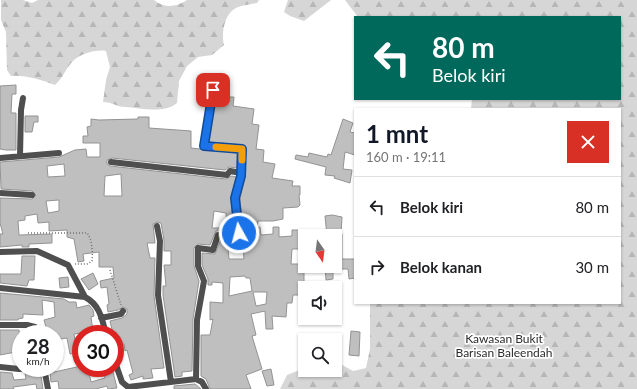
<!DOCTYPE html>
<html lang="id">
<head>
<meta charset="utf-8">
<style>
  body { margin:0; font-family:Lato,sans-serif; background:#f2f2f2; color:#202124; height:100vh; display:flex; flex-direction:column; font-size:15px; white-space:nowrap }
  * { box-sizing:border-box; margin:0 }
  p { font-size:13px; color:#757577 }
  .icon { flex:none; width:22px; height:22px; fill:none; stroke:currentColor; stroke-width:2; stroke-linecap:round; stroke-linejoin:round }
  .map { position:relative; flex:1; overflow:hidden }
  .drawer { position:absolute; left:354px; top:108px; width:267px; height:196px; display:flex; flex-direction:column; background:#fff; border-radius:0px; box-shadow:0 1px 3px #0004 }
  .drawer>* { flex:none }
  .banner { position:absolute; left:354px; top:16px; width:267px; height:84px; border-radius:0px; box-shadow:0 1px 3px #0004; background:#00695c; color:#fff; overflow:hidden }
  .needle { width:26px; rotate:166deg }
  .tools { position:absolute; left:298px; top:229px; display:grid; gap:8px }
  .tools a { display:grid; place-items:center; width:44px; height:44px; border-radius:0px; background:#fff; box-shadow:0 1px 3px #0004; font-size:20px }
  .speed { position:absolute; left:12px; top:325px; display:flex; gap:8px; font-size:20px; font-weight:700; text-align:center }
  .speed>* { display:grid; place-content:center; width:52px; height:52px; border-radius:50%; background:#fff; box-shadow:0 1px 3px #0004; line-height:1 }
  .speed small { font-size:10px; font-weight:400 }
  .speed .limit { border:6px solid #d22; background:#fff; color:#111 }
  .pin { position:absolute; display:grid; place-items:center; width:34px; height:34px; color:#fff; margin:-17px; border-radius:8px; box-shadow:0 2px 6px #0006 }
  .me { position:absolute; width:44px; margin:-22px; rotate:353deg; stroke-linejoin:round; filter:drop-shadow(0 0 3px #0008) }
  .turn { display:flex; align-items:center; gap:14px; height:84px; padding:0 12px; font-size:18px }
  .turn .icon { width:52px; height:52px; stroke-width:2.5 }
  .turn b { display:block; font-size:28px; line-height:34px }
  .round { display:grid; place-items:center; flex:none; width:42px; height:42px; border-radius:0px; background:#f2f2f2 }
  .headline { display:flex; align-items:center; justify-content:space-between; height:68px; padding:0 12px }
  h1 { font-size:24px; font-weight:700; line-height:30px; color:#111827 }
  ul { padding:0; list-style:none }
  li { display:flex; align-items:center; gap:12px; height:60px; padding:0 12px; border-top:1px solid #e0e0e0 }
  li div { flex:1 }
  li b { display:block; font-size:15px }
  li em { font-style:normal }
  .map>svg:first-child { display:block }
</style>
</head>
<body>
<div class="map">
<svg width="637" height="389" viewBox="0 0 637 389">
  <defs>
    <pattern id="forest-firs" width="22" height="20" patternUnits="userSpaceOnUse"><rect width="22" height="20" fill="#d6d6d6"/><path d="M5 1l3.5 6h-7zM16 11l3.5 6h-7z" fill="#b6b6b6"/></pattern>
  </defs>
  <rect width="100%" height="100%" fill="#fff"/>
  <path fill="url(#forest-firs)" d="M1,0h22l9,3 6,-3h116c11,9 22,7 33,0h72l-2,3c-6,1 -15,2 -21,5 -12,6 -15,26 -12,37l-12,10 -14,2 -11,9 -8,15 -2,22c-13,11 -36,5 -52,4 -7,0 -14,-5 -22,-5l3,-22 4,-13 -4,-16c-10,-2 -26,3 -33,10 -7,7 -10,17 -18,24 -14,-5 -29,-10 -44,-9l-4,-6 -1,-38 -5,-12z
    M288,0h43l-27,21 -14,-5 -6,-4z
    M345,0h292v389h-357l7,-14 18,-7v2h30v-9l18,10 13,-3 4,-19v-46h250v-194h-149l1,-10h148v-82h-262z"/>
  <path fill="#bfbfbf" stroke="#939393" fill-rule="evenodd" d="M16,85v9h-4l-1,19h5v37h-10l-6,-1v-63z
    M216,97h18l-1,9 21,3 -2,15 7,1 -3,24 8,1 -1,12 12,2 -3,14 21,3 -1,5h8v9h-1l1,10 -2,2 -15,1v11l-10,2h-15l-1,6h3l1,8 12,-1v-7h6v10l13,-1v-6h11l-1,19h-10l-1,15h13v18l22,1v5h-24v7h-9l-1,8h-5l-1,14 -14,-1 1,13h-7l-1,-18 -14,3 5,21 -4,1 10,33 -16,6 5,14h-41l-4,-10 -5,-3v-41h9l3,-16 -3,1v-18l13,1v-20l-11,-1v3h-4v-6l-6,-14v-12l13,1 6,-15 19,-2 3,-4 -3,-34 5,-23 1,-27 -4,-4 -34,-3zM243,247l1,12h-15l-1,-11zM245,276l1,2h4l2,13 -23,5 1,-19zM253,292h14l-1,12 -10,2z
    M25,116h13v6h-4l-2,10h-7z
    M138,117h11v11l42,3v17l46,5v15l-8,-1 -4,3 -113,-12 -5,2v4l3,2 116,13 6,-3 4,1 -5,22 3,30 -18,2 -6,14 -12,-1 -4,4v18l5,15 -6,38 -1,52 -10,1v4l-7,1 -12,-82v-9h3l-2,-21h7v-14h-7v-11l-3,-17 -4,-1 -4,2 2,19h-8l3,15h5l-1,38 10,72 -13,1 2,9 -10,1v-3l-12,4 -2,-5 4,-2 -6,-23 -2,1 -1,-7 -9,2v-12h-2l-3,-13 12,-3 5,-4v-5l-4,-2 -5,3 -10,2 -1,-7 2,-1 -2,-17 -6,1 -1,-7 14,-3 -1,-11h-14v-15l-16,2 1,7 -6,1 -4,-23 -7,-2v-7l-18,1v-9l-11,1 -1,-9 -12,2v4l-7,1 1,14 33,-1v9l-23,1v3h-7v-2l-22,2v-13h3l-3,-11v-25l32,1 4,-4 -4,-4 -31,-2 -1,-27 59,-5 16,-7 11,-1 1,8h13v-14h-17v-7h5l-1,-9 4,-1v-7l8,1 39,-1zM64,164l1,12 -17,1 -1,-11zM121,174l1,22h-18l1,-20zM59,200v11l-11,2 -2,-12zM214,211l12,2 1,15h-15z
    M343,119l10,4 -3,9 5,1v22l-10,-3 -2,17 9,1 -2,13 -16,-5 1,-2 -10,-1 1,-8 -31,-8 1,-4 12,2 1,-4 18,4 1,-3 3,1z
    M332,215l10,2 -1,17h1v25h13v19l-6,1 -1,-10h-13l1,-33h-9l-2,-20z
    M22,256h13l-1,24h-5l-2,6 -27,-3v-9h21z
    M325,266h8v13l-7,1z
    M93,273l5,11 -9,6 -8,-11z
    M68,277l1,10 -9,1 -1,-10z
    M0,293l64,6 5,3h7l1,6 12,-3 4,5 1,6 -3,1 2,15 -19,2 3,19 -7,1 -3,-16 -12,2v-6h-7l-4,-14 11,-3 -1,-15 -12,-2 1,15 -20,-1v4l-5,1v1h-18z
    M0,330h19l2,21 -21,4z
    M351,331l9,1 -1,24 -10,-1z
    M81,366v2h7l3,14 14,-4 -2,-10h9l5,20 -9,1 -1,-3 -11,3h-37l-1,-8 -7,1 -1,-9z
    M40,369l3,20h-6l-1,-5 -23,3 1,2h-14v-17l12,1 2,7 12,-1 -1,-6z
    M271,369l3,16 -7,1 -5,-15z
    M195,384l6,5h-27v-3z"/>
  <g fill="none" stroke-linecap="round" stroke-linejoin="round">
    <path stroke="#717171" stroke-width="1.5" stroke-dasharray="1 2" stroke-linecap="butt" d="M28,233h59c5,6 6,19 5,28l-5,3h-12
      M110,270l11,35"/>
    <path stroke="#4f4f4f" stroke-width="6" d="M20,156l1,-46 2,-12
      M0,158l59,-5
      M111,162l116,13 3,-4 11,2
      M0,193l32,2
      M157,226l3,15 -2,54 13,87
      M0,252l37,-1 31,14 17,32
      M0,288l85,9c15,8 17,22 21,37
      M101,318l20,-4 2,-3
      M0,325h27l8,2 3,7
      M115,362l7,20 6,5 68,-8 6,3 4,7
      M0,367l19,2 9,-1
      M44,368l4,21
      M196,379l1,-59 7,-39 -6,-15v-18l15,2 5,-15 21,-2 -4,-34 6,-23 1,-27 -39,-3 10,-56"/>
  </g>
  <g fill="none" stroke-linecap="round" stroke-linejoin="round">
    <defs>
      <path id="route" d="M213,90l-9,56 38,3 -1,27 -6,22 4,35"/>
    </defs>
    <use href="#route" stroke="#114b97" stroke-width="10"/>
    <use href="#route" stroke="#1a73e8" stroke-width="7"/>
    <path stroke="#f59e0b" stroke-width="7" d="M216,147l26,2v11"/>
  </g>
  <g text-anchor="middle" stroke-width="3.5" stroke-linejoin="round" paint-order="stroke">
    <g font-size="12" fill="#2d2d2d" stroke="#fff">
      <text x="504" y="343">Kawasan Bukit<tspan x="504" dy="14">Barisan Baleendah</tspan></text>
    </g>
  </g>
</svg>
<div class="tools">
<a><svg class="needle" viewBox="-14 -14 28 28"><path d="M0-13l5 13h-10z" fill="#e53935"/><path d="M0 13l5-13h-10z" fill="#757577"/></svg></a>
<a><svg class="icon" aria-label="sound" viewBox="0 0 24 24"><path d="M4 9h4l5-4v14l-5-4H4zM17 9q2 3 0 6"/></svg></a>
<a><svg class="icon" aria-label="search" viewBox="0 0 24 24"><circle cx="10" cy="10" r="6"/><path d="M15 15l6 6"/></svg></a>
</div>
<div class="speed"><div>28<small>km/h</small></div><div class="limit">30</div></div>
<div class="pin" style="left:213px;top:90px;background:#d93025"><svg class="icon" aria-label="arrive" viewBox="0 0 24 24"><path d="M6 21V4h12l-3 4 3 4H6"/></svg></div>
<svg class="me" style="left:239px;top:233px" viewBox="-20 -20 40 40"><circle r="17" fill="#1a73e8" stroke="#fff" stroke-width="3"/><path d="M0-11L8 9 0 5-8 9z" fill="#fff"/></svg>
<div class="banner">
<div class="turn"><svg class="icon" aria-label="left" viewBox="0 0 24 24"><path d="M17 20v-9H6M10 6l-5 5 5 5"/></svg><div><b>80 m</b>Belok kiri</div></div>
</div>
<section class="drawer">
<div class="headline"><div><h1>1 mnt</h1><p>160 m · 19:11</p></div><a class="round" style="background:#d93025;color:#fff"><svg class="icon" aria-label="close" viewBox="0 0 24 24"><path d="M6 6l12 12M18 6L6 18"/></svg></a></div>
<ul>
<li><svg class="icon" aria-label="left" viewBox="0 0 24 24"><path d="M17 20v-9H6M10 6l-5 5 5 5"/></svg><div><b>Belok kiri</b></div><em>80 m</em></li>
<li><svg class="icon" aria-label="right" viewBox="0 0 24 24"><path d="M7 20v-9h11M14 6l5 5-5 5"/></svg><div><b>Belok kanan</b></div><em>30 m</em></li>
</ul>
</section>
</div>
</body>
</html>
